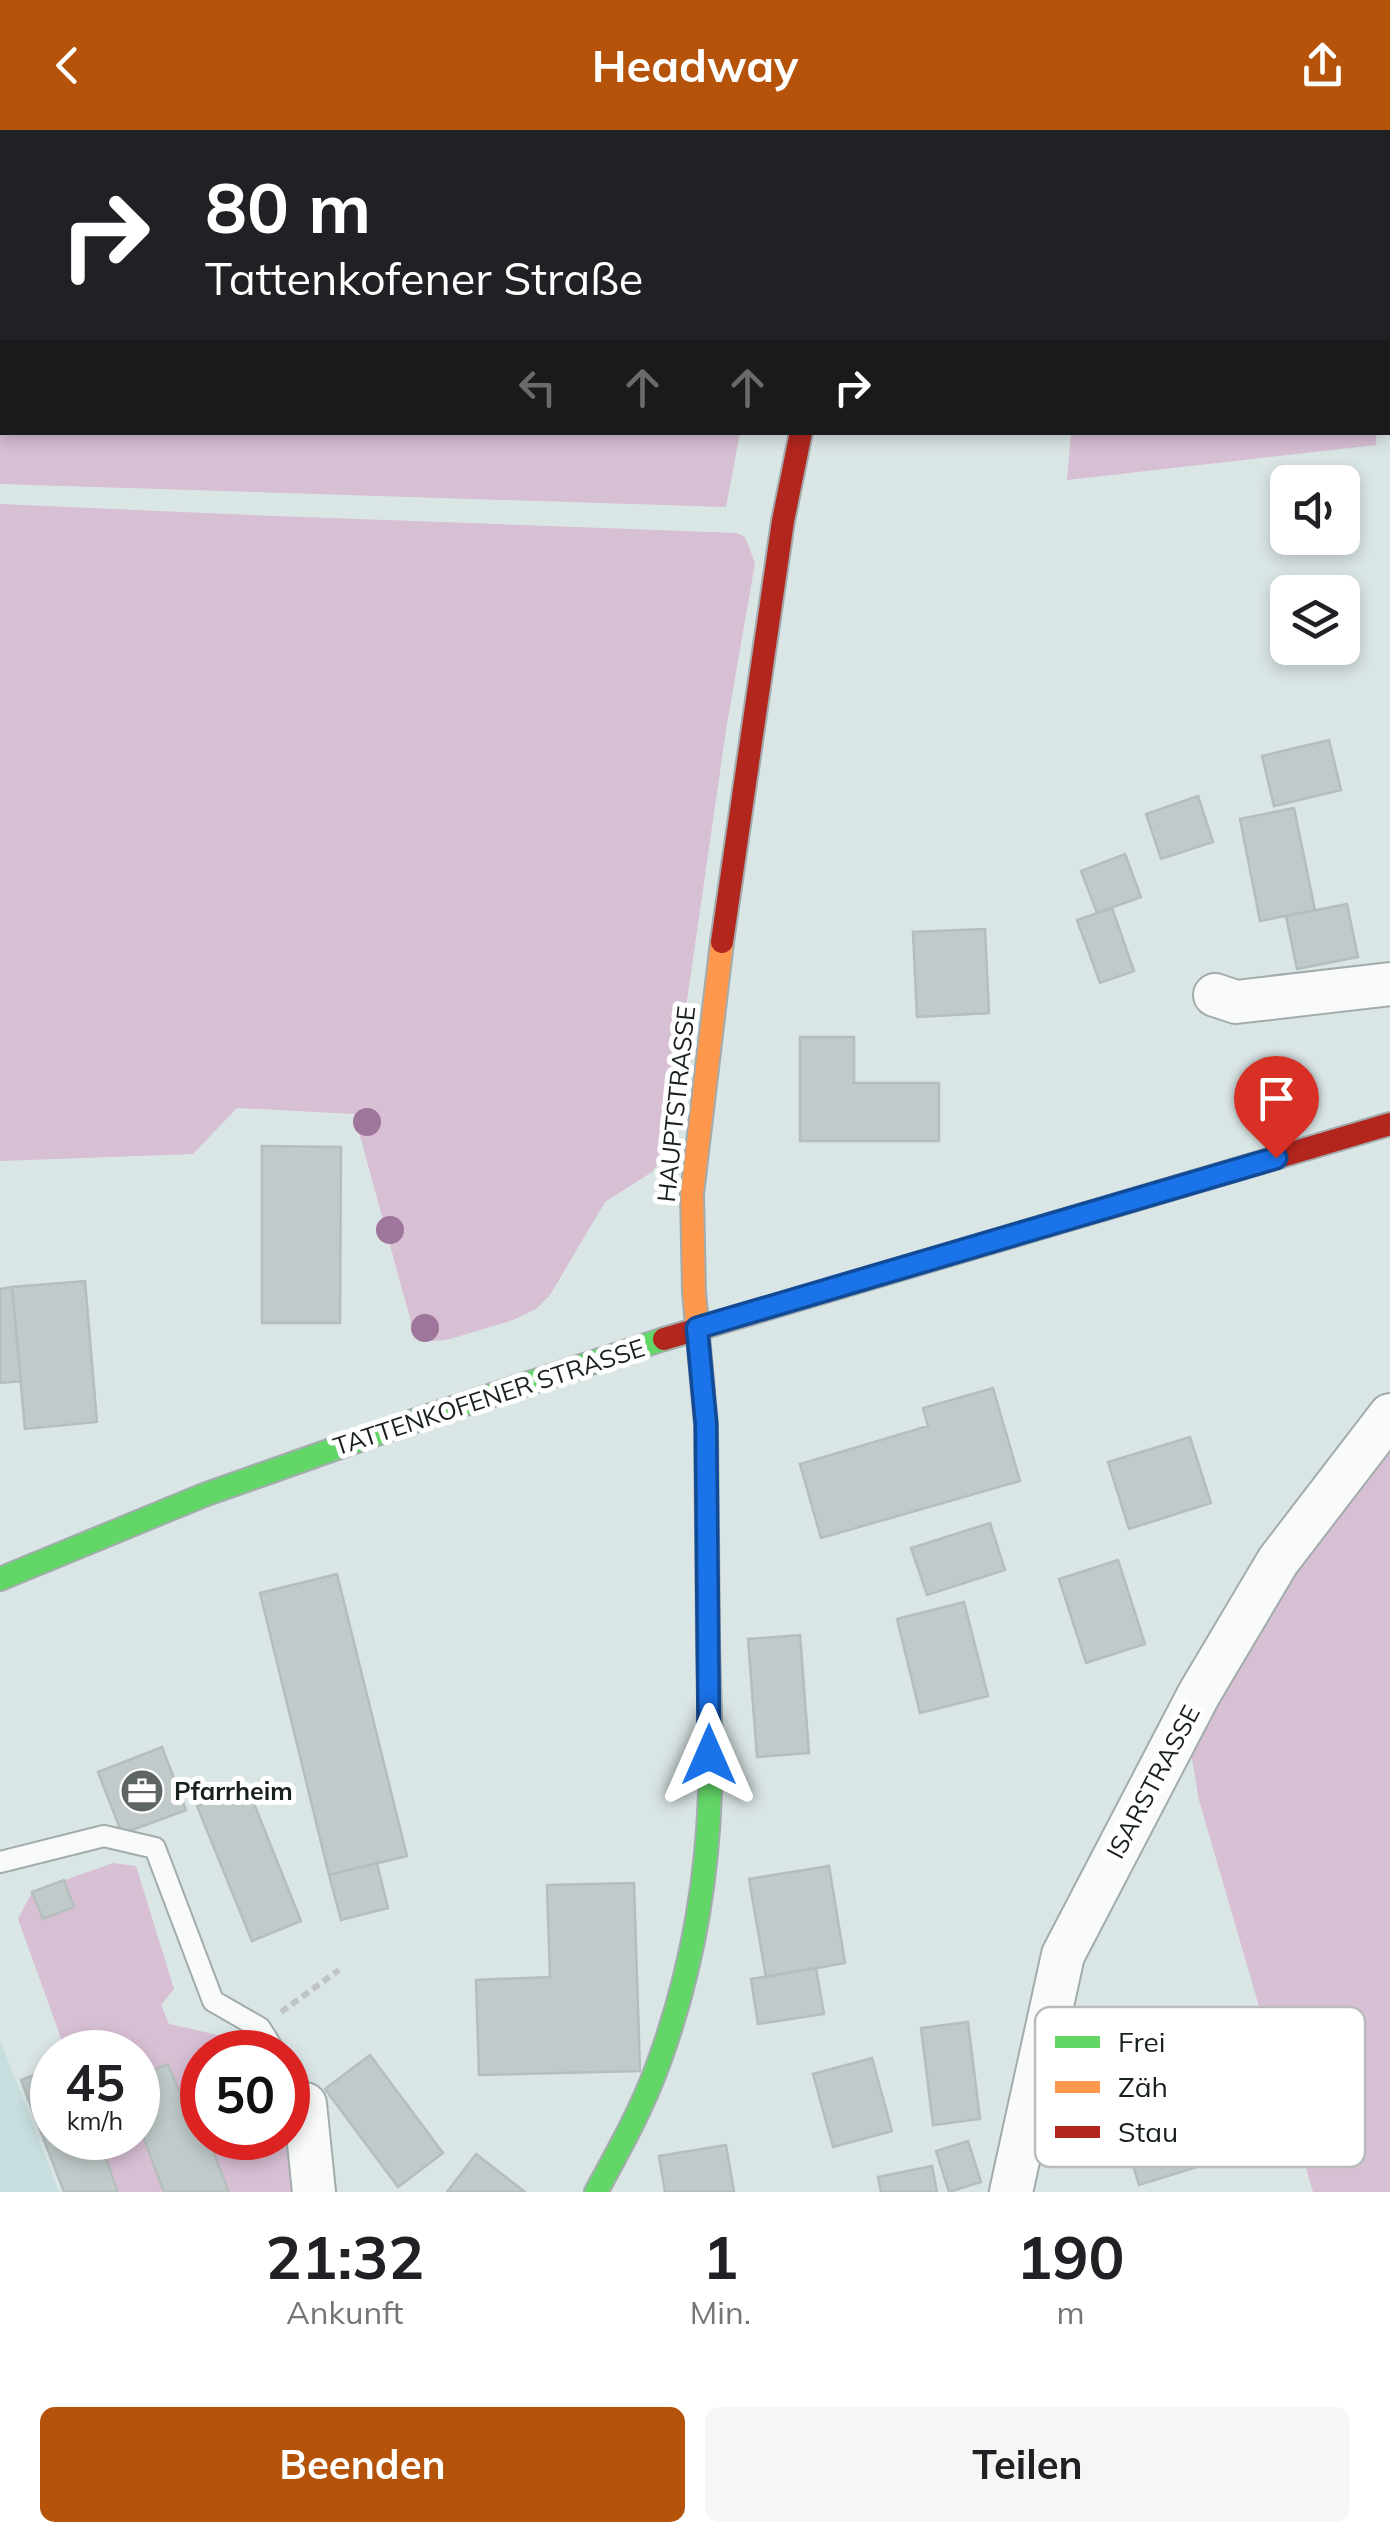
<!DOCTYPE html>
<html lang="de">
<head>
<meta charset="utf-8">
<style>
  body { margin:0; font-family:Mulish,sans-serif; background:#f6f6f6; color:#202124; height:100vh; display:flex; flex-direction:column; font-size:38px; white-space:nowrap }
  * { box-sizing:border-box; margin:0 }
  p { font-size:32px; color:#757577 }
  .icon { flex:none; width:55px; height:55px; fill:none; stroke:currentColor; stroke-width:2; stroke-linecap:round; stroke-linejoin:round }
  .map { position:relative; height:2062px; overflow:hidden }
  .drawer { display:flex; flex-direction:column; background:#fff; flex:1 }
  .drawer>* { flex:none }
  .banner { position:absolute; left:0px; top:0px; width:1390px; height:305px; box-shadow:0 5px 15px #0003; background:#202124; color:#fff; overflow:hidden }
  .controls { position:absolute; left:1270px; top:335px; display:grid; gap:20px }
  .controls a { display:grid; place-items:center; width:90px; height:90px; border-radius:15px; background:#fff; box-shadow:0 5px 15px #0003; font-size:50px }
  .speed { position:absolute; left:30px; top:1900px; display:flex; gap:20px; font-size:50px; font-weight:700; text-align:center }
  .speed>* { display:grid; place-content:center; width:130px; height:130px; border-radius:50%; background:#fff; box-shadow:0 5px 15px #0003; line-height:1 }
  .speed small { font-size:25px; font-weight:400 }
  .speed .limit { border:15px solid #d22; background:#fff; color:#111 }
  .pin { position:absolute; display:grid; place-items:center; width:85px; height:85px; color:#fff; margin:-102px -42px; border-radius:50% 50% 50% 0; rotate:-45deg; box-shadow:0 0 10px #0007 }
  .pin .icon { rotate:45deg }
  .me { position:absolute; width:110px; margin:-55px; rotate:0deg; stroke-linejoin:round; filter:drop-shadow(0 0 8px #0008) }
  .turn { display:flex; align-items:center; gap:35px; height:210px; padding:0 40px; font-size:45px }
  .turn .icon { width:130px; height:130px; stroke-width:2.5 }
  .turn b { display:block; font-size:70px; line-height:85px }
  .lanes { display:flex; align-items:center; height:95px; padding:0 40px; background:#0003; justify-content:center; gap:50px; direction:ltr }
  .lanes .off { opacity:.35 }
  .eta { display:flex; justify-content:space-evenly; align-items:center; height:170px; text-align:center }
  .eta b { font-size:60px; font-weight:700; line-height:70px }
  .cta { display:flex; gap:20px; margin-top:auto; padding:20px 40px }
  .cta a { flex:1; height:115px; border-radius:15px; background:#b45309; color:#fff; font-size:40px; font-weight:700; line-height:115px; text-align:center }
  .cta a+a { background:#f6f6f6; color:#202124 }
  header { display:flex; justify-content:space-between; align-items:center; height:130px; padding:0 40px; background:#b45309; color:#fff; font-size:45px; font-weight:700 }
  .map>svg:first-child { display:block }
</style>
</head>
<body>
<header><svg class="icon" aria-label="back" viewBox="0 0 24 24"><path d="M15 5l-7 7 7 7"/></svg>Headway<svg class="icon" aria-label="share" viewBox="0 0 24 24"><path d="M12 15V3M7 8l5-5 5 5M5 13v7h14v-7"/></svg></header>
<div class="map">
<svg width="1390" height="2062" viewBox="0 0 1390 2062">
  <rect width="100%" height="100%" fill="#dae5e5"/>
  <path fill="#c8dede" d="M0,1910l59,152h-59z"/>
  <path fill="#d7bfd4" d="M0,0h800l-1,2h-797v300l738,1 -14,74 -726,-23z
    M1071,303l305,-1v13l-309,35z
    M0,374l250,11 487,18 8,4 10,26 -29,167 -61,423 -13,19 -47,30 -55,93 -14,14 -23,11 -63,19 -16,2 -12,-3 -9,-9 -59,-215 -117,-6 -44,46 -193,7z
    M1390,1308v754h-77l-114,-392 -9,-53 100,-171z
    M113,1733l23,3 38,123 -13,16 8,19 67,15 16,13h-50v86h86l16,54h-186l-20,-54h40v-86h-72l-48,-133 14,-27z"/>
  <path fill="#c1caca" stroke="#b5bdbd" stroke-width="2.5" d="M1329,610l12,50 -67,16 -12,-50z
    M1198,666l15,46 -52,17 -15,-45z
    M1294,678l21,102 -55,11 -20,-102z
    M1125,724l16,43 -44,16 -16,-42z
    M1347,774l11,53 -61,12 -11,-53z
    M1112,778l22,63 -34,12 -23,-63z
    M985,799l4,84 -72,4 -4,-85z
    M800,907h54v46h85v58h-139z
    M262,1016l79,1 -1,176h-78z
    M85,1151l12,141 -72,7 -13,-142z
    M12,1157l9,94 -21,2v-94z
    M993,1258l27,93 -199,57 -21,-74 128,-38 -5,-18z
    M1190,1307l21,66 -82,26 -21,-67z
    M990,1393l15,47 -78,25 -16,-47z
    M1118,1430l27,84 -59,19 -27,-84z
    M337,1444l70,282 -78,19 -69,-282z
    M964,1472l24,94 -68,17 -23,-94z
    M800,1505l9,118 -52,4 -9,-118z
    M162,1617l24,63 -64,24 -24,-62z
    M247,1656l54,135 -49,20 -55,-135z
    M377,1733l11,45 -47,12 -12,-45z
    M829,1736l16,97 -79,14 -17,-98z
    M64,1750l10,27 -31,12 -11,-27z
    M634,1753l6,188 -161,4 -3,-95 74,-3 -3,-92z
    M816,1838l8,46 -66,10 -7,-45z
    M968,1892l12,97 -47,6 -12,-97z
    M1173,1923l34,111 -68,21 -34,-112z
    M370,1925l73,98 -45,34 -73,-98z
    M872,1928l20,73 -59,16 -20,-73z
    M168,1934l13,32 10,-4 11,31v15h6l21,54h-65l-26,-69v-10l5,-2 -5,-14v-21z
    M52,1938v70h46l20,54h-54l-43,-112z
    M968,2011l13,41 -32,10 -13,-41z
    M726,2015l8,47h-69l-6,-36z
    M476,2024l49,38h-78z
    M932,2036l5,26h-56l-3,-15z"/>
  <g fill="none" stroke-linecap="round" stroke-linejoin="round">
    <defs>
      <path id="lane" d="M0,1732l104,-26 51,12 58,153 47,27 15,24
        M288,1944l17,30"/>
      <path id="street" d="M1215,865l21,7 154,-18
        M305,1974l9,88
        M1011,2062l52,-237 136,-261 79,-133 112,-146"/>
      <path id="fast" d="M0,1449l204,-84 218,-77 242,-79
        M596,2062c23,-42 47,-85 63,-130 31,-85 48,-179 51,-269 2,-50 -1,-101 -2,-152"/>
      <path id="slow" d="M865,2l1,-2
        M708,1511l-2,-216 -12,-133 -2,-98 30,-252"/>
      <path id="jam" d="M722,812l61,-421 18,-89
        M664,1209l726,-215"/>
    </defs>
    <use href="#lane" stroke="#a3acac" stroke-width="24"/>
    <use href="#street" stroke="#a3acac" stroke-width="46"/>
    <use href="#fast" stroke="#a3acac" stroke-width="26"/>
    <use href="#slow" stroke="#a3acac" stroke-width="26"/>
    <use href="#jam" stroke="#a3acac" stroke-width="26"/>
    <path stroke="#bfc3c3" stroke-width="6" stroke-dasharray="8 5" stroke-linecap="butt" d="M1383,0v2
      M1388,123l2,53
      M281,1882l58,-42"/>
    <use href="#lane" stroke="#f9fbfb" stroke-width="20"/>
    <use href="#street" stroke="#f9fbfb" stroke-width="42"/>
    <use href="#fast" stroke="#63d668" stroke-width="22"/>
    <use href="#slow" stroke="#ff974d" stroke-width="22"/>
    <use href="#jam" stroke="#b3261e" stroke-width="22"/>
  </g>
  <g fill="#9e759b">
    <circle cx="367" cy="992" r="14"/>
    <circle cx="390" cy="1100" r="14"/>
    <circle cx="425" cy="1198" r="14"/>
  </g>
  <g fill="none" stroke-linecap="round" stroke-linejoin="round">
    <defs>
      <path id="route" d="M709,1625l-3,-331 -9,-96 579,-170"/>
    </defs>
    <use href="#route" stroke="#114b97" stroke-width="25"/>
    <use href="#route" stroke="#1a73e8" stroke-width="18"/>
  </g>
  <defs>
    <symbol id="office-disc" viewBox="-11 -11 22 22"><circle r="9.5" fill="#5d6565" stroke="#fff"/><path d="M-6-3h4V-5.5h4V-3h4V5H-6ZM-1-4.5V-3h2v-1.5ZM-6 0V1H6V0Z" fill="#fff"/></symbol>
  </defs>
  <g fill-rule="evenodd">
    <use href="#office-disc" x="117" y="1636" width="50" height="50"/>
  </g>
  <g text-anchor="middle" stroke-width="10" stroke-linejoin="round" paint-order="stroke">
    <g font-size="25" fill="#192020" stroke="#fff">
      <text transform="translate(676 974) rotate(-84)" y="9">HAUPTSTRASSE</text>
      <text transform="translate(489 1267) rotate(-18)" y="9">TATTENKOFENER STRASSE</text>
      <text transform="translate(1153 1652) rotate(-62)" y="9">ISARSTRASSE</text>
    </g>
    <g font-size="25" font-weight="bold" fill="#192020" stroke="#fff" text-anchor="start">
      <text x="174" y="1670">Pfarrheim</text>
    </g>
  </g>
  <rect x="1035" y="1877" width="330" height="160" rx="15" fill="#fff" stroke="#babcbc" stroke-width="2.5"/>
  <rect x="1055" y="1906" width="45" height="12" fill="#63d668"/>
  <rect x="1055" y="1951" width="45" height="12" fill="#ff974d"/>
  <rect x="1055" y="1996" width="45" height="12" fill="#b3261e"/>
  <g font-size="28" fill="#192020">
    <text x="1118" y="1922">Frei</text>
    <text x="1118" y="1967">Zäh</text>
    <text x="1118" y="2012">Stau</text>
  </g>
</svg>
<div class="controls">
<a><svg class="icon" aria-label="sound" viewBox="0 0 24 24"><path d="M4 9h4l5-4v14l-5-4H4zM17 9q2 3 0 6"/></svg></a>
<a><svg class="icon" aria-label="layers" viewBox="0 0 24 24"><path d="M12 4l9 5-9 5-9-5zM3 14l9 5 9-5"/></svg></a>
</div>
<div class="speed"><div>45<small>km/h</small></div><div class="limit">50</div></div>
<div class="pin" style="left:1276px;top:1028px;background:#d93025"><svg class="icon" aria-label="arrive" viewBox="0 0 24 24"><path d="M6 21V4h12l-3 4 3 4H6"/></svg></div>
<svg class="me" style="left:709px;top:1625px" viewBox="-20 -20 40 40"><path d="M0-17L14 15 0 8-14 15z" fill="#1a73e8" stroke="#fff" stroke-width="4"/></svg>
<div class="banner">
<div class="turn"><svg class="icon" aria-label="right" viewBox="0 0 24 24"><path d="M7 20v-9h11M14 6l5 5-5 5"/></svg><div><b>80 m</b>Tattenkofener Straße</div></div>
<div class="lanes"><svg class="icon off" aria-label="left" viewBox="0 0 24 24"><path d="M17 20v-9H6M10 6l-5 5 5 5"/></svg><svg class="icon off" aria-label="ahead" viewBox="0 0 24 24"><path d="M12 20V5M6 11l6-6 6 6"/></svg><svg class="icon off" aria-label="ahead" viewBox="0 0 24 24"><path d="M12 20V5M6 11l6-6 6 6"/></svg><svg class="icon" aria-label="right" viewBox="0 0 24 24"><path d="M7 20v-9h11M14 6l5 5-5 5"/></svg></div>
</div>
</div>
<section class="drawer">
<div class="eta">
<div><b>21:32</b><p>Ankunft</p></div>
<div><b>1</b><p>Min.</p></div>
<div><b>190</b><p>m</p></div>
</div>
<div class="cta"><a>Beenden</a><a>Teilen</a></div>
</section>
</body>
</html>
